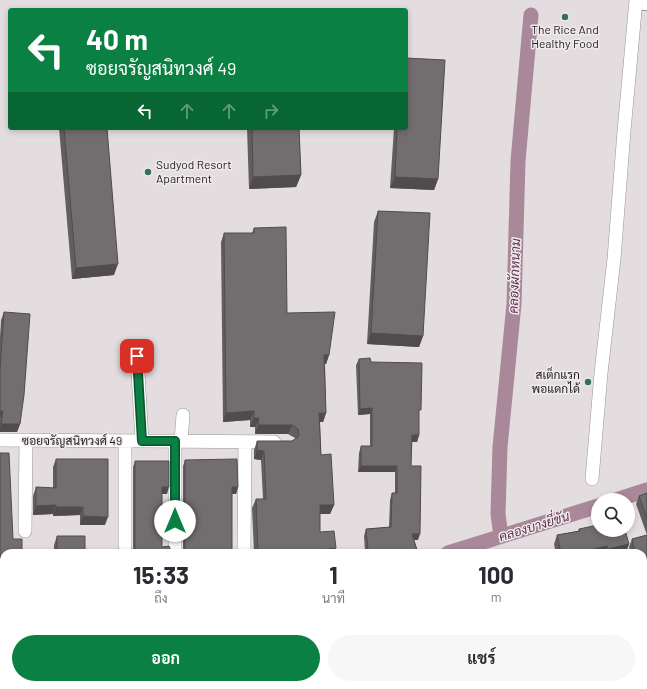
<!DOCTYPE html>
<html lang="th">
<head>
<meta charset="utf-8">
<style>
  body { margin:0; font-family:Barlow,Sarabun,sans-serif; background:#f7f7f7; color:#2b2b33; height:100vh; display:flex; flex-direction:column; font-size:15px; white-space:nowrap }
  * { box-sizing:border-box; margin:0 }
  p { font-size:13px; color:#7c7c81 }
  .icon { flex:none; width:22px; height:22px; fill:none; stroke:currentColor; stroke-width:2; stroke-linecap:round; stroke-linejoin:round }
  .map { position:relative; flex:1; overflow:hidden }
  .sheet { position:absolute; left:0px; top:549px; width:647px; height:140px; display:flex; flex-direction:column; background:#fff; border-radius:12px 12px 0 0; box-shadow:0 2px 6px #0003 }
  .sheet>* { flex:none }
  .guide { position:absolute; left:8px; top:8px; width:400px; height:122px; border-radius:4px; box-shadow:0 2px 6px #0003; background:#0b8043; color:#fff; overflow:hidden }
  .controls { position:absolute; left:591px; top:493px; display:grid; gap:8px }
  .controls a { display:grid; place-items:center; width:44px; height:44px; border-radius:50%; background:#fff; box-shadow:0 2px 6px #0003; font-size:20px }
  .pin { position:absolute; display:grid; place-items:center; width:34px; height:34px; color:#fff; margin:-17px; border-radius:8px; box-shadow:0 2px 6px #0006 }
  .me { position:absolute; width:44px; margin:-22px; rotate:0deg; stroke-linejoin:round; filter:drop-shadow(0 0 3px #0008) }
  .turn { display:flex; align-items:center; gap:14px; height:84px; padding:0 12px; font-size:18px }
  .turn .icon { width:52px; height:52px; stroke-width:2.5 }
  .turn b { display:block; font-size:28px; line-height:34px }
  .lanes { display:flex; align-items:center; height:38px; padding:0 12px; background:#0003; justify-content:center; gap:20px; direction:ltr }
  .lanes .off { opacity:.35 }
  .eta { display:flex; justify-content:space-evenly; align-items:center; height:68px; text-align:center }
  .eta b { font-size:24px; font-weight:700; line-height:28px }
  .button { display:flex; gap:8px; margin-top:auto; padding:8px 12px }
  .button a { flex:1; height:46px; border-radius:24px; background:#0b8043; color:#fff; font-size:16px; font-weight:700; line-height:46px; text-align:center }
  .button a+a { background:#f7f7f7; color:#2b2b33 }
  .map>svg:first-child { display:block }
</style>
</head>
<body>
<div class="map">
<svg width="647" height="689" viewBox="0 0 647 689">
  <rect width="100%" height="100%" fill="#e3dde0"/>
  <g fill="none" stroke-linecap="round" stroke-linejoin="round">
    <path stroke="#a88899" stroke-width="15" d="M616,500l31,-10
      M501,536l-3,-22 2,-67 14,-143 4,-143 13,-146
      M448,553l150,-47
      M0,607h4"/>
    <defs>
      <path id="street" d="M137,356l5,85
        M0,440l274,2
        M125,441v105
        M181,441l2,-26
        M592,479l9,-106 13,-114 10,-128 12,-131
        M25,531l1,-91
        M175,553v-112
        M244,553l1,-111
        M591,685l1,4
        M247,689l44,-4"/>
      <path id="primary" d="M644,0h3"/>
    </defs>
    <use href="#street" stroke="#9a9597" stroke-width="14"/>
    <use href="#primary" stroke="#9a9597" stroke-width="22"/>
    <use href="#street" stroke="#fff" stroke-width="13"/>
    <use href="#primary" stroke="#fff" stroke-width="20"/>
  </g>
  <path fill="#625e5f" d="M59,128h48l7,147 -42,4z
    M247,128h52l2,47 -5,12 -47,2z
    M394,128h12l32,51 -4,11 -44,-2z
    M378,211l45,125 -4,11 -52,-3 7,-122z
    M254,228l33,85 42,42 -3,9h-1l1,49 -3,9h-3l1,33 13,50 -4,9h-10v18l14,21h-80l-2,-45 4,-9h7l-2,-39 -7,-1v-9l3,-9h35l3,-2v-1l-7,-4h-33v-7h-5v-7l-27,2 -2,-180 3,-9h28z
    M4,312l16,112 -3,8h-17v-95l1,-17z
    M359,359l12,3 48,54v19l-2,7h-5l-1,24 7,74h-4l4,13h-54l1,-2 -1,-15 2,-7 23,-2 1,-27 2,-7h3v-21h-37l1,-19 2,-7h9v-32l-12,1 -2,-50z
    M56,459l49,66h-25v-10l-27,1v-2l-20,1v-19l3,-9 17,1v-21z
    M185,460l53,27 -2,7h-4v59l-49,-1v-86z
    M135,461l32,33h-5v53l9,4 2,2h-40v-86z
    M647,493v130l-4,1v-71h-13l-1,-6 3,-8 15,-4 -11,-31 3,-8z
    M579,529l50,15 -3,8 -3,1h-67l-2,-9 3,-9 21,-4z
    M57,536l28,17h-31v-8z
    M56,685h69v4h-69z
    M148,685h66l-2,4h-64z
    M378,685h52v4h-51z
    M551,685h38l1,1 -1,3h-37z
    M599,685h32l1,3 3,1h-35v-2z"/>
  <path fill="#504c4e" d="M301,175l-5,12 -47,2 4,-12z
    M395,177l43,2 -4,11 -44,-2z
    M118,264l-4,11 -42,4 4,-11z
    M371,333l52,3 -4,11 -52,-3z
    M324,355h5l-3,9h-5z
    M372,408l-2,6 -12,1 2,-6z
    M0,411h3l-3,7z
    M254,411l-4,9 -27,2 3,-9z
    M319,413h7l-3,9h-7z
    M254,418h5l-4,9h-5z
    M1,424h19l-3,8h-17v-4z
    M258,425h34l-4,9h-33z
    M412,435h7l-2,7h-8z
    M257,450l7,1 -3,9 -7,-1z
    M361,466h36l-2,6h-37z
    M162,487h7l-2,7h-7z
    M232,487h6l-2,7 -6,-1z
    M56,505l-3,9 -20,1 3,-9z
    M320,505h14l-4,9h-13z
    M56,507h27l-3,8 -27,1z
    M83,516l25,1 -3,8h-25z
    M412,534h8l-2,6h-8z
    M629,544l-3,8 -3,1h-16l1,-4z
    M607,546l-2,7h-28z
    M336,548l-2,5h-19l1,-2z
    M0,588h4v9h-4z
    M643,616h4v7l-4,1z
    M646,651l-3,7v-6z
    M193,685h21l-2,4h-62v-1z
    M389,685h3l-2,4h-7l1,-2z
    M602,685h2l-1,4h-3z
    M590,686l-1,3h-11z"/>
  <path fill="#726d6f" stroke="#504c4e" d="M406,58l39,2 -7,119 -43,-2 2,-49h9z
    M64,128h43l11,136 -42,4z
    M252,128h47l2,47 -48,2z
    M378,211l52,2 -7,123 -52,-3z
    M286,227l1,86 48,-1 -6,43h-5l2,58h-7l2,42 10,-1 3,51h-14v27l14,-1 2,17 -20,3v2h-58l-2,-54h10l-2,-48 -7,-1v-9h35l6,-4 1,-3 -1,-5 -6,-4h-34l1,-7h-5v-7l-28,2 -2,-180h30v-5z
    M4,312l26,2 -6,81 -4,29h-19l2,-13h-3v-42z
    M370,358l1,4 51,1 -1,47h-2v25h-7l-1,31h10l-1,68h-8l6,19h-52l-1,-2 3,-1 -2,-21 25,-2 1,-34h5v-27h-36v-20h11v-38l-12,1 -1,-50z
    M0,453h9l4,86h9v14h-18v35h-4z
    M56,459h52v58l-25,-1v-9h-27v-2l-20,1v-19l20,1z
    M237,459l1,28h-6v66h-51l3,-2 1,-4v-87z
    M135,461h34v26h-7v60l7,-1 2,5 2,2h-38z
    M647,493v25l-8,-22z
    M598,525v5h27l4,14 -21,5 -1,-3 -30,7h-16l-4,-18 23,-4 -1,-2z
    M647,535v81h-4v-63h-8l-3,-14z
    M57,536h28v17h-28z
    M0,623h4v62h26v4h-30z
    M643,640l3,11 -3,1z
    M58,685h67v4h-67z
    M150,685h43l-43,3z
    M383,685h6l-5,2z
    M393,685h37v4h-37z
    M556,685h33l1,1 -12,3h-21z
    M605,685h26l1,3 2,-1 1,2h-29z"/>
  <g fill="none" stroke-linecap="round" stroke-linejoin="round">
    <defs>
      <path id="route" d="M137,356l5,85h33v80"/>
    </defs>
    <use href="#route" stroke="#07532c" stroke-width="10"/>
    <use href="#route" stroke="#0b8043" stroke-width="7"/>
  </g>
  <g fill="#377059" stroke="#f0eaed" stroke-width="1.5">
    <circle cx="565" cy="17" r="4"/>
    <circle cx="148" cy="172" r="4"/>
    <circle cx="588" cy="382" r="4"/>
  </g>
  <g text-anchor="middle" stroke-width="3" stroke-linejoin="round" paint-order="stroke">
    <g font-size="12" fill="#201e1f" stroke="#f0eaed">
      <text x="565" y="34">The Rice And<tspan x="565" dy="14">Healthy Food</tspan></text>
      <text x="156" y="169" text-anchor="start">Sudyod Resort<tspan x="156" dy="14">Apartment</tspan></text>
      <text x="580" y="379" text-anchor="end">สเต็กแรก<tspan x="580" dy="14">พอแดกได้</tspan></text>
    </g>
    <g font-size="12" fill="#201e1f" stroke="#f0eaed">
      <text x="72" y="445">ซอยจรัญสนิทวงศ์ 49</text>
    </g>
    <g font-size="13" font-style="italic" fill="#60334e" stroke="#f0eaed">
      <text transform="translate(514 276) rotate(-88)" y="5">คลองผักหนาม</text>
      <text transform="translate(534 526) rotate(-17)" y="5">คลองบางยี่ขัน</text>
    </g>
  </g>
</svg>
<div class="controls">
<a><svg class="icon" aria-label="search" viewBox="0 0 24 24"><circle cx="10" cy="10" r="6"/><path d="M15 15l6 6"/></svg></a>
</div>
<div class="pin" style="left:137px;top:356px;background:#d93025"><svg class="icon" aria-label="arrive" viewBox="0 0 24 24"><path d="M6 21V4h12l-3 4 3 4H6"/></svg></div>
<svg class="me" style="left:175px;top:521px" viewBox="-20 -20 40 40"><circle r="19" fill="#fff"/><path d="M0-13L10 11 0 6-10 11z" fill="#0b8043"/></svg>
<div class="guide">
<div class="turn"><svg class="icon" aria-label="left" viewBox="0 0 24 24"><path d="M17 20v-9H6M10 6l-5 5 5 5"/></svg><div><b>40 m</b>ซอยจรัญสนิทวงศ์ 49</div></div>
<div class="lanes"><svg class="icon" aria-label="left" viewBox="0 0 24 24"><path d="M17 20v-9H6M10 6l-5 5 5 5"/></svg><svg class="icon off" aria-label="ahead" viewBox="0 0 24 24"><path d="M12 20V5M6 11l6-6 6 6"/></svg><svg class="icon off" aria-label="ahead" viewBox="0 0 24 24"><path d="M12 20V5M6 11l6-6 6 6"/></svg><svg class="icon off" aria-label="right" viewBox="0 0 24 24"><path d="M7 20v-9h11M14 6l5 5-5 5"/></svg></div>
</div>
<section class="sheet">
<div class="eta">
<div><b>15:33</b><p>ถึง</p></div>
<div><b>1</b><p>นาที</p></div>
<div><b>100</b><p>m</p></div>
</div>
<div class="button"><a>ออก</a><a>แชร์</a></div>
</section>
</div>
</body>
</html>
